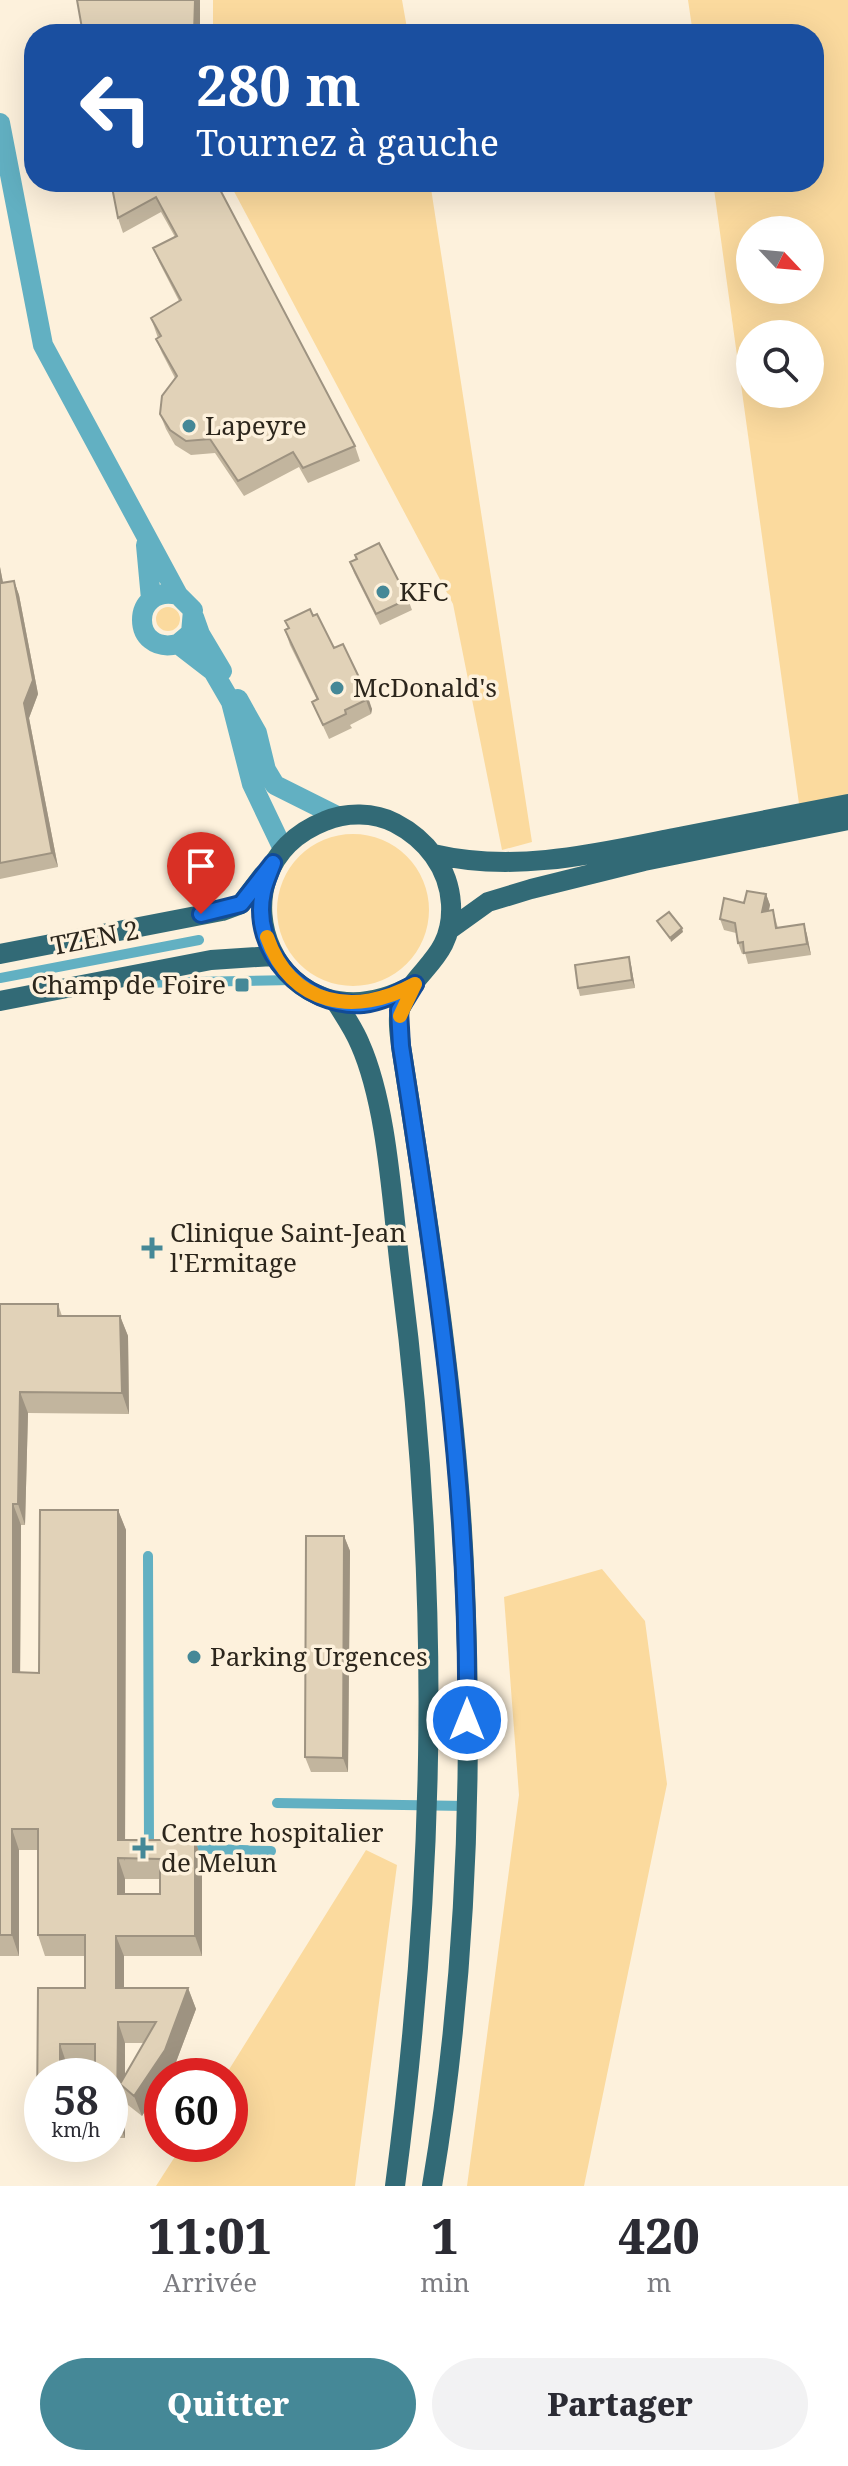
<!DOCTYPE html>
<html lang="fr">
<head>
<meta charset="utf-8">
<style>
  body { margin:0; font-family:"Noto Serif",serif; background:#f2f2f3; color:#2b2b33; height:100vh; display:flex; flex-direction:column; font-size:30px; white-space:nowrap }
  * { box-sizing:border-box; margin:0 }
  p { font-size:26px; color:#7c7c81 }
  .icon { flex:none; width:44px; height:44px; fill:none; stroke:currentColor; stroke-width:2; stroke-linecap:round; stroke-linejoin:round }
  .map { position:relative; height:2186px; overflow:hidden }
  .side { display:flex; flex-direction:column; background:#fff; flex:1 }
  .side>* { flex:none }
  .hud { position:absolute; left:24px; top:24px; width:800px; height:168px; border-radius:32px; box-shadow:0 8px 32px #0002; background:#1a4fa0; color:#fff; overflow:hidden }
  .needle { width:52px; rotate:116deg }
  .controls { position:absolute; left:736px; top:216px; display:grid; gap:16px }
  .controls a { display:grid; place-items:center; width:88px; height:88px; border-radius:50%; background:#fff; box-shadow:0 8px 32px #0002; font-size:40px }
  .speed { position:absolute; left:24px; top:2058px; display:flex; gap:16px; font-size:40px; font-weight:700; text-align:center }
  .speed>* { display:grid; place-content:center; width:104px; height:104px; border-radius:50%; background:#fff; box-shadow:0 8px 32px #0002; line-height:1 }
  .speed small { font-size:20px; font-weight:400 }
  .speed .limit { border:12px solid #d22; background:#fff; color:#111 }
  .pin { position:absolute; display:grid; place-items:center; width:68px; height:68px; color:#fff; margin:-82px -34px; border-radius:50% 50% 50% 0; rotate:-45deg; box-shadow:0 0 8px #0007 }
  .pin .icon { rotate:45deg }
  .me { position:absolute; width:88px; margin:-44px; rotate:0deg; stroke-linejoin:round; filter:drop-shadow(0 0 6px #0008) }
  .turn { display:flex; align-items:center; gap:28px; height:168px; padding:0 40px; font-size:36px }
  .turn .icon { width:104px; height:104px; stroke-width:2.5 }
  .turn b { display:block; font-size:56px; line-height:68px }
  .eta { display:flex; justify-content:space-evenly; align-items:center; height:136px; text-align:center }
  .eta b { font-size:48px; font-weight:800; line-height:56px }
  .primary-button { display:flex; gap:16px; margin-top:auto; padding:16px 40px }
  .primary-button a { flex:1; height:92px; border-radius:48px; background:#458897; color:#fff; font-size:32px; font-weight:800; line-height:92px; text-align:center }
  .primary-button a+a { background:#f2f2f3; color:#2b2b33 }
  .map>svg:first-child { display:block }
</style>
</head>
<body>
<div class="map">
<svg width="848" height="2186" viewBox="0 0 848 2186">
  <rect width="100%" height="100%" fill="#fdf1dc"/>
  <path fill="#fbda9e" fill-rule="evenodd" d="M213,0h189l6,34h-195z
    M688,0h160v800l-48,11 -87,-629h101v-148h-121zM750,230h60v60h-60zM750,334h60v60h-60z
    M229,182h201l102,660 -30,8 -49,-246z
    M156 619a12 12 0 1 1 24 0a12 12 0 1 1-24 0Z
    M277 910a76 76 0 1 1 152 0a76 76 0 1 1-152 0Z
    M602,1569l43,52 22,163 -83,402h-117l52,-391 -15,-198z
    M366,1850l31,15 -42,321h-199l27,-42h47v-68h-5z"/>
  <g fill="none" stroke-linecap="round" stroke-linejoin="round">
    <path stroke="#62b0c2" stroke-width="10" d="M0,978l199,-38
      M134,983l159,-3
      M148,1556l1,291h4
      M277,1803l189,3
      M185,1848l86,3"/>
    <path stroke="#62b0c2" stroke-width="20" d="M0,123l43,222 135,250
      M146,545l5,54
      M194,617l6,17 22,37
      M178,644l13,-11 2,-23 -15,-15c-48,-11 -48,61 0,49l35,27 18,31 21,82 31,65
      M238,699l19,34 9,37 9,15 62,31"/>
    <path stroke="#326a76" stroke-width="20" d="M433,854c81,19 162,0 241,-16 58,-11 116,-23 174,-34
      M449,930l39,-28 43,-13 113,-28 204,-41
      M0,954l222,-43 19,-7 22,-29
      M415,984c-137,77 -215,-114 -90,-163 21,-9 49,-9 70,2 31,16 54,45 56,81 3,57 -41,66 -51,106 -3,10 0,26 1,36 28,180 57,360 64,542 8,199 0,402 -33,598
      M0,1001l211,-41 62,-4
      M336,1002c8,13 18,27 24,42 28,63 32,162 41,232 40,311 35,599 -6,910"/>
  </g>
  <path fill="#c2b59e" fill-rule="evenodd" d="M111,182h105l139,264 5,15 -52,22 -9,-16 -55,29 -29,-43 -24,2 -16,-10 -9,-16 -6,-15 15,-36 -13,-25 -6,-14 2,-1 -7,-20 28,-17 -20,-39 -6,-14 22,-11 -14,-25 -38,21 -5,-15z
    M350,562l58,37 4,11 -32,15 -26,-52z
    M0,567l3,16 11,-2 5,14 19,99 -9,24 29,149 -58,12z
    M313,616l59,93 -1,5 -21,11 2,3 -23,11 -17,-37 5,-2 -27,-55 -5,-15 3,-1 -3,-8z
    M766,894l4,11 -1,5h4l5,18 26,-4 3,11 4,20 -63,9 -3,-11 -3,1 -4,-11 -2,-10 -12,-3 -4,-11 24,-16z
    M631,965l4,23 -55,8 -2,-8z
    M0,1304h58l4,12h58l8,20 1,78 -101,-1 -3,112h-4l-1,147 19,1 79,-163 8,20 -1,310h70l7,21v95h-78v32h64l8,21 -23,61 -4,6h-7l-20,40 -14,-11 -3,-8v41h-15v-62l-15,-11h-28v11h-25v54l-5,-13 1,-129h47v-32h-40l-7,-21v-85h-19v106h-19zM125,1879h35v15h-35zM125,2043h19l-19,33z
    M344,1536l6,15 -2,221h-37l-6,-15z"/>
  <path fill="#9e9381" d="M195,0h5v34h-6z
    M0,567l6,31 -6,-19z
    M14,581l5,14 19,99 -9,24 29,149 -6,-14 -28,-150z
    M367,694l5,15 -1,5 -5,-14z
    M766,894l4,11 -4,17 -4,-10z
    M804,924l3,11 4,20 -4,-11z
    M682,928l1,4 -12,10 -1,-4z
    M629,957l2,8 4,23 -3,-8z
    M120,1316l8,20 1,78 -7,-21z
    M20,1392l8,21 -3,112 -7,-21z
    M13,1504l8,21 -1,168 -7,-21z
    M118,1510l8,20 -1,331 -7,-21z
    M344,1536l6,15 -2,221 -5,-14z
    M12,1829l7,21v106l-7,-21z
    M195,1840l7,21v95l-7,-20z
    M118,1858l7,21v35l-7,-20z
    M116,1936l8,20v53l-8,-21z
    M188,1988l8,21 -23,61 -4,6h-7v10l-20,30 -8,-20z
    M118,2022l7,21v45l-5,-4 5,13v41l-8,-20z
    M60,2044l7,21v11h-7z"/>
  <path fill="#e1d2b8" stroke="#9e9381" stroke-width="2" fill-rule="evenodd" d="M77,0h118l-1,34h-111z
    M111,182h105l139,264 -52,22 -10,-16 -55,29 -28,-42 -24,2 -16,-11 -10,-16 2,-18 15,-20 -21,-37 5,-3 -10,-18 30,-18 -28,-52 24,-12 -21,-39 -38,21z
    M379,543l29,56 -32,15 -26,-52 7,-3 -2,-4z
    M0,579l1,4 13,-2 19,99 -9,23 28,150 -52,10z
    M310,609l3,7 4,-2 17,34 9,-4 24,50 -1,6 -21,10 1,4 -23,11 -11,-23 6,-3 -33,-69 4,-2 -4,-7z
    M747,891l19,3 -4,18 11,-2 3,18 28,-4 3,20 -63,9 -1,-11 -5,1 -3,-20 -15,-4 4,-21 20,5z
    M669,912l13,16 -12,10 -13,-17z
    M629,957l3,23 -54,8 -3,-23z
    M0,1304h58v12h62l2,77 -102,-1 -2,112h-5v168l26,1 1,-163h78v330h77v96h-79v52h72l-23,62 -31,46 -14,-12 36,-62h-38l-1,96h-7v-42h-15v-32h-35v32h-18v41h-5l1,-129h47v-53h-47v-106h-26v106h-12zM118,1858l42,1v35h-42z
    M306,1536h38l-1,222 -38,-1z"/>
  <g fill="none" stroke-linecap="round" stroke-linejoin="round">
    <defs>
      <path id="route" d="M201,914l40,-10 32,-41c-3,9 -8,19 -10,29 -13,59 41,116 100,112 19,-2 35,-11 52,-20l-16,26 2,36c35,223 69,448 66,674"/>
    </defs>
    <use href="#route" stroke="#114b97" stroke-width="20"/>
    <use href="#route" stroke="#1a73e8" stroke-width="14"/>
    <path stroke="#f59e0b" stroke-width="14" d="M267,937c24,69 88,80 148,47l-15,32"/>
  </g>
  <g fill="#458897" stroke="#fdf1dc" stroke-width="3">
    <circle cx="189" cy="426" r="8"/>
    <circle cx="383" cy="592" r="8"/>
    <circle cx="337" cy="688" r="8"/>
    <rect x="234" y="977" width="16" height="16" rx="4"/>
    <path d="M148 1236h8v8h8v8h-8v8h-8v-8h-8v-8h8z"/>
    <circle cx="194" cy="1657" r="8"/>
    <path d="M139 1836h8v8h8v8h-8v8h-8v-8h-8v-8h8z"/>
  </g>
  <g text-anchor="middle" stroke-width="7" stroke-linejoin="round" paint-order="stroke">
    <g font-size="26" fill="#2c261c" stroke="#fdf1dc" text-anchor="start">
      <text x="205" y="435">Lapeyre</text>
      <text x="399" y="601">KFC</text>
      <text x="353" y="697">McDonald's</text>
      <text x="226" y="994" text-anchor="end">Champ de Foire</text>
      <text x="170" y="1242">Clinique Saint-Jean<tspan x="170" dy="30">l'Ermitage</tspan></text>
      <text x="210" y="1666">Parking Urgences</text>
      <text x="161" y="1842">Centre hospitalier<tspan x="161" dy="30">de Melun</tspan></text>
    </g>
    <g font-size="26" fill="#2c261c" stroke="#fdf1dc">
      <text transform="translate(95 938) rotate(-11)" y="9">TZEN 2</text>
    </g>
  </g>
</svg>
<div class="controls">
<a><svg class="needle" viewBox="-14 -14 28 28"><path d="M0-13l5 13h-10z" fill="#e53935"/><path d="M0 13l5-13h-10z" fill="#7c7c81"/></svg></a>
<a><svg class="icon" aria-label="search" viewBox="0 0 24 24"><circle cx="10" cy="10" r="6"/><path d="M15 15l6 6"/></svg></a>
</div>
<div class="speed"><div>58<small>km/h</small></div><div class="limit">60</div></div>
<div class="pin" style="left:201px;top:914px;background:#d93025"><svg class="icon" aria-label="arrive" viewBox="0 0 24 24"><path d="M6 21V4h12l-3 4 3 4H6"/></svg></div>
<svg class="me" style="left:467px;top:1720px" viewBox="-20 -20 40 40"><circle r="17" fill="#1a73e8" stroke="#fff" stroke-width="3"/><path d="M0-11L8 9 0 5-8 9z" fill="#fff"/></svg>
<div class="hud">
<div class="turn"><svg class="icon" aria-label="left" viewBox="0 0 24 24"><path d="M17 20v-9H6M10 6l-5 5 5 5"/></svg><div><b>280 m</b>Tournez à gauche</div></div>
</div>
</div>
<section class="side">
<div class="eta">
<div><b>11:01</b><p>Arrivée</p></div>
<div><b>1</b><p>min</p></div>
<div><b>420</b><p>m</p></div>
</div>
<div class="primary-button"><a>Quitter</a><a>Partager</a></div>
</section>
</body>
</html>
